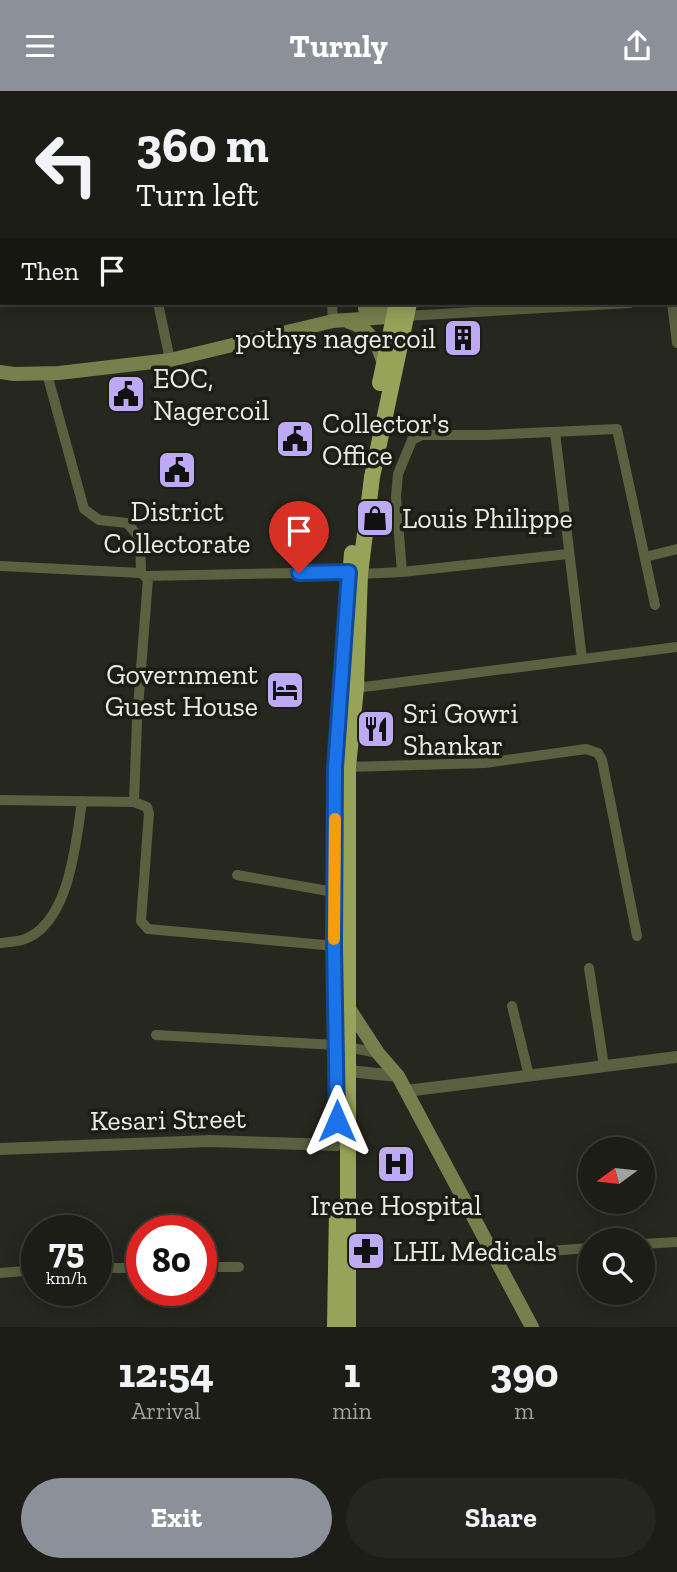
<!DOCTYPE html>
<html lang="en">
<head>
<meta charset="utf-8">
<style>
  body { margin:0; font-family:"Zilla Slab",serif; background:#25261f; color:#f1f3f6; height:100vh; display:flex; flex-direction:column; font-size:26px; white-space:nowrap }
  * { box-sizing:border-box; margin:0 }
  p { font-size:23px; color:#a0a2a1 }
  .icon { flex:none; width:38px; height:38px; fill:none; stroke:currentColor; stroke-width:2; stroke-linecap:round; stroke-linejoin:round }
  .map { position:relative; height:1236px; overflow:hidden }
  .details { display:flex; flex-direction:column; background:#1c1d16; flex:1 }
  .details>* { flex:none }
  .hud { position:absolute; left:0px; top:0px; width:677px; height:214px; box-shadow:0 4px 18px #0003,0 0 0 2px #3a3b35; background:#1c1d16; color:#f1f3f6; overflow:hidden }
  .needle { width:46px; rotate:255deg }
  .buttons { position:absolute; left:578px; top:1046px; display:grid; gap:14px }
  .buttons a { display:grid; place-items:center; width:77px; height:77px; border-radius:50%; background:#1c1d16; box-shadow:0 4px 18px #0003,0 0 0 2px #3a3b35; font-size:35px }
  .speed { position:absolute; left:21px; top:1124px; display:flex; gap:14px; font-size:35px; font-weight:700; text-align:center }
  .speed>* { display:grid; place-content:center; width:91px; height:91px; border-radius:50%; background:#1c1d16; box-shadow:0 4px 18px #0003,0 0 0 2px #3a3b35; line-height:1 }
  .speed small { font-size:18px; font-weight:400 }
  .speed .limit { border:10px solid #d22; background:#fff; color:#111 }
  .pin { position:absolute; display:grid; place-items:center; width:60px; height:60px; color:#fff; margin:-72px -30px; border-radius:50% 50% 50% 0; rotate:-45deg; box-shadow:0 0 7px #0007 }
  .pin .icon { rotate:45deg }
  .me { position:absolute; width:77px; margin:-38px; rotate:0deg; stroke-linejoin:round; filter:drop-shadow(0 0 5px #0008) }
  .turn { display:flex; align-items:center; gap:24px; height:147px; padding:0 21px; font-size:32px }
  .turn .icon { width:91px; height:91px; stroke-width:2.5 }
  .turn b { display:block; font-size:49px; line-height:60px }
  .then { display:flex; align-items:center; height:66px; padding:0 21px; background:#0003; gap:14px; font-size:26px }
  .eta { display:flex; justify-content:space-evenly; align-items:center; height:119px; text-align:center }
  .eta b { font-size:42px; font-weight:800; line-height:49px }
  .action { display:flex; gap:14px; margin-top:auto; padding:14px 21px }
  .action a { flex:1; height:80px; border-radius:42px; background:#8c9099; color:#fff; font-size:28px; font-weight:800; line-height:80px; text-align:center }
  .action a+a { background:#25261f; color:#f1f3f6 }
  header { display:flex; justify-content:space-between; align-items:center; height:91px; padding:0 21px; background:#8c9099; color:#fff; font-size:32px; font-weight:800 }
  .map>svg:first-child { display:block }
</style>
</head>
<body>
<header><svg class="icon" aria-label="menu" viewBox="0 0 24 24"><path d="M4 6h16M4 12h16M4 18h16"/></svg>Turnly<svg class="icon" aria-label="share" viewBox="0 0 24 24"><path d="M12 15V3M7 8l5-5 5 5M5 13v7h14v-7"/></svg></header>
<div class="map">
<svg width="677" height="1236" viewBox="0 0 677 1236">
  <rect width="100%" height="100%" fill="#26271e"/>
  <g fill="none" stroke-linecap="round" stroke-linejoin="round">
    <path stroke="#5a6040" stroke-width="10" d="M321,0v2
      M648,0v2
      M676,106h1
      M158,212l12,57
      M332,212l1,18
      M672,212l3,24h2
      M405,225l225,-13
      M675,236l2,16
      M47,283l37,135 15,11 28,3 13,15 1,35
      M555,341l27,227
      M645,466l32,-8
      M0,475l141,7 7,6 -11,142 -3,81
      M402,481l166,-18
      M360,483l42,-2 -6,-75 2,-23 14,-34 10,-5h65l130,-6 38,176
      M146,485l203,-4
      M356,597l321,-41
      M348,676l137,-4 101,-14 12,4 4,7 35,176
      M0,709l134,2 13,5 2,6 -8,108 7,8 187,17
      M237,784l97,17
      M0,852c7,-1 15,-1 22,-3 47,-14 54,-97 60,-139
      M589,877l15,98
      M512,915l17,70
      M156,944l181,10 41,8
      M642,1153l35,-2
      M495,1164l95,-7
      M201,1176h38
      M96,1177h46
      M0,1182l37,-3"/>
    <path stroke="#5a6040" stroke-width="12" d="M338,979l60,6
      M406,1000l271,-34
      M0,1058l210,-8 127,4"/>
    <path stroke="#777f4d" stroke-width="14" d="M365,218l40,-4
      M349,231c21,6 30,23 35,43
      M0,281l14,2 45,-1 111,-13 163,-39 69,-5
      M346,913l32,49 20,23 134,251"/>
    <path stroke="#98a35a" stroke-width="16" d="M451,2l1,-2
      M380,292l17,-80
      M336,912l-1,-235 17,-215
      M335,1236l2,-117
      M348,1236v-560l8,-79 4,-114 12,-97 37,-174"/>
  </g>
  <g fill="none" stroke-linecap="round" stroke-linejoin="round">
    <defs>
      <path id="route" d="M299,482l50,-1 -14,196 -1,178 3,175"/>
    </defs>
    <use href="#route" stroke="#114b97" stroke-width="18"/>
    <use href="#route" stroke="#1a73e8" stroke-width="12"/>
    <path stroke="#f59e0b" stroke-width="12" d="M334,848l1,-120"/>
  </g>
  <defs>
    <symbol id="building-square" viewBox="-11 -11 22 22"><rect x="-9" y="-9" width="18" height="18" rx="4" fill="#bea9f5" stroke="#1c1e14"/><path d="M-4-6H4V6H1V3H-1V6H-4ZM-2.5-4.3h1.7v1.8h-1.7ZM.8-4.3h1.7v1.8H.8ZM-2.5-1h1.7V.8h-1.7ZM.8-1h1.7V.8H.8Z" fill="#111"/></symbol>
    <symbol id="civic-square" viewBox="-11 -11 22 22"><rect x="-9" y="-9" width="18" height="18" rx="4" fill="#bea9f5" stroke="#1c1e14"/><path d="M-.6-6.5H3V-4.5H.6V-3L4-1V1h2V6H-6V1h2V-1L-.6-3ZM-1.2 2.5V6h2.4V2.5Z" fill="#111"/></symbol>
    <symbol id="shop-square" viewBox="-11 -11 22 22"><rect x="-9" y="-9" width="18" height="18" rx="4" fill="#bea9f5" stroke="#1c1e14"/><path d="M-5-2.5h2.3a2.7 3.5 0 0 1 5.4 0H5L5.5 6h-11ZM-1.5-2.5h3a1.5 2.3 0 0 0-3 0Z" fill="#111"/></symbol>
    <symbol id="hotel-square" viewBox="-11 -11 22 22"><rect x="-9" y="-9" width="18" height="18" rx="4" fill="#bea9f5" stroke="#1c1e14"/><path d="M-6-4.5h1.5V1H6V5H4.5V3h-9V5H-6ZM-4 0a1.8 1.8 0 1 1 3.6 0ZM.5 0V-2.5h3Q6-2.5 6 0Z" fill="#111"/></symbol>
    <symbol id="restaurant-square" viewBox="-11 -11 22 22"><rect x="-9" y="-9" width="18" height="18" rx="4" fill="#bea9f5" stroke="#1c1e14"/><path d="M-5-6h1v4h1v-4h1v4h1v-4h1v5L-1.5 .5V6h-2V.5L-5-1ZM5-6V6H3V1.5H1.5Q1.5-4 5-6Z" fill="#111"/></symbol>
    <symbol id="hospital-square" viewBox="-11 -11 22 22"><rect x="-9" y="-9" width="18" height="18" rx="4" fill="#bea9f5" stroke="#1c1e14"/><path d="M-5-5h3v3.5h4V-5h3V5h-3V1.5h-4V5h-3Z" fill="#111"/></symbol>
    <symbol id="pharmacy-square" viewBox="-11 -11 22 22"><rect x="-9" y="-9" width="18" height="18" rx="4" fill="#bea9f5" stroke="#1c1e14"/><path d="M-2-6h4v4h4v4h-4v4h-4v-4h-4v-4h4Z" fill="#111"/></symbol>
  </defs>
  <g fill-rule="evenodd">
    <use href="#building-square" x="441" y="225" width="44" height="44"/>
    <use href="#civic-square" x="104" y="281" width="44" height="44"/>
    <use href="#civic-square" x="273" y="326" width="44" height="44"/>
    <use href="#civic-square" x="155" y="357" width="44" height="44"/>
    <use href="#shop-square" x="353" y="405" width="44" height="44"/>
    <use href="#hotel-square" x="263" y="577" width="44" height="44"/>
    <use href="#restaurant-square" x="354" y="616" width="44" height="44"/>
    <use href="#hospital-square" x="374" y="1051" width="44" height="44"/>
    <use href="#pharmacy-square" x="344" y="1138" width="44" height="44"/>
  </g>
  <g text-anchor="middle" stroke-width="7" stroke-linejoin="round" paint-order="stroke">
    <g font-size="28" fill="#eaece5" stroke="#1c1e14" text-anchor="start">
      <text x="436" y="257" text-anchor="end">pothys nagercoil</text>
      <text x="153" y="297">EOC,<tspan x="153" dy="32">Nagercoil</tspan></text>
      <text x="322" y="342">Collector's<tspan x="322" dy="32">Office</tspan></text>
      <text x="177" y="430" text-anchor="middle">District<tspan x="177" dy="32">Collectorate</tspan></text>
      <text x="402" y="437">Louis Philippe</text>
      <text x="258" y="593" text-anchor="end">Government<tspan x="258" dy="32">Guest House</tspan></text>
      <text x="403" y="632">Sri Gowri<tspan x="403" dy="32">Shankar</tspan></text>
      <text x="396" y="1124" text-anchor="middle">Irene Hospital</text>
      <text x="393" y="1170">LHL Medicals</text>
    </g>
    <g font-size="28" fill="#eaece5" stroke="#1c1e14">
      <text transform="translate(168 1028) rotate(-1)" y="10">Kesari Street</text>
    </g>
  </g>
</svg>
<div class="buttons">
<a><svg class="needle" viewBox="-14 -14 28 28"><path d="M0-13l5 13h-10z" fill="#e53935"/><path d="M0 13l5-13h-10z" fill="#a0a2a1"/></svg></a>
<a><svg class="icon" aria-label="search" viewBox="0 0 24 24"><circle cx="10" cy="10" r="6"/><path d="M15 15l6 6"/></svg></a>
</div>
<div class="speed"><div>75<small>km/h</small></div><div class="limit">80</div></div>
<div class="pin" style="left:299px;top:482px;background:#d93025"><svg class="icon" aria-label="arrive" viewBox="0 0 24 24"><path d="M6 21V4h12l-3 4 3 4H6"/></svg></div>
<svg class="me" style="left:337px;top:1030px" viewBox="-20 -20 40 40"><path d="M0-17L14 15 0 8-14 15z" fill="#1a73e8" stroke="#fff" stroke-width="4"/></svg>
<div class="hud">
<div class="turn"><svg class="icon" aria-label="left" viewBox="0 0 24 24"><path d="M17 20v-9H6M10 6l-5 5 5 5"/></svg><div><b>360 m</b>Turn left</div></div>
<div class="then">Then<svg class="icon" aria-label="arrive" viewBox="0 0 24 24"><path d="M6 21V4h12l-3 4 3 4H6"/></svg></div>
</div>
</div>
<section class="details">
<div class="eta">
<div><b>12:54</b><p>Arrival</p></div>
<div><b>1</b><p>min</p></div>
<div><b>390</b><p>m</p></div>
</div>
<div class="action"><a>Exit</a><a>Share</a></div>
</section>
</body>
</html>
